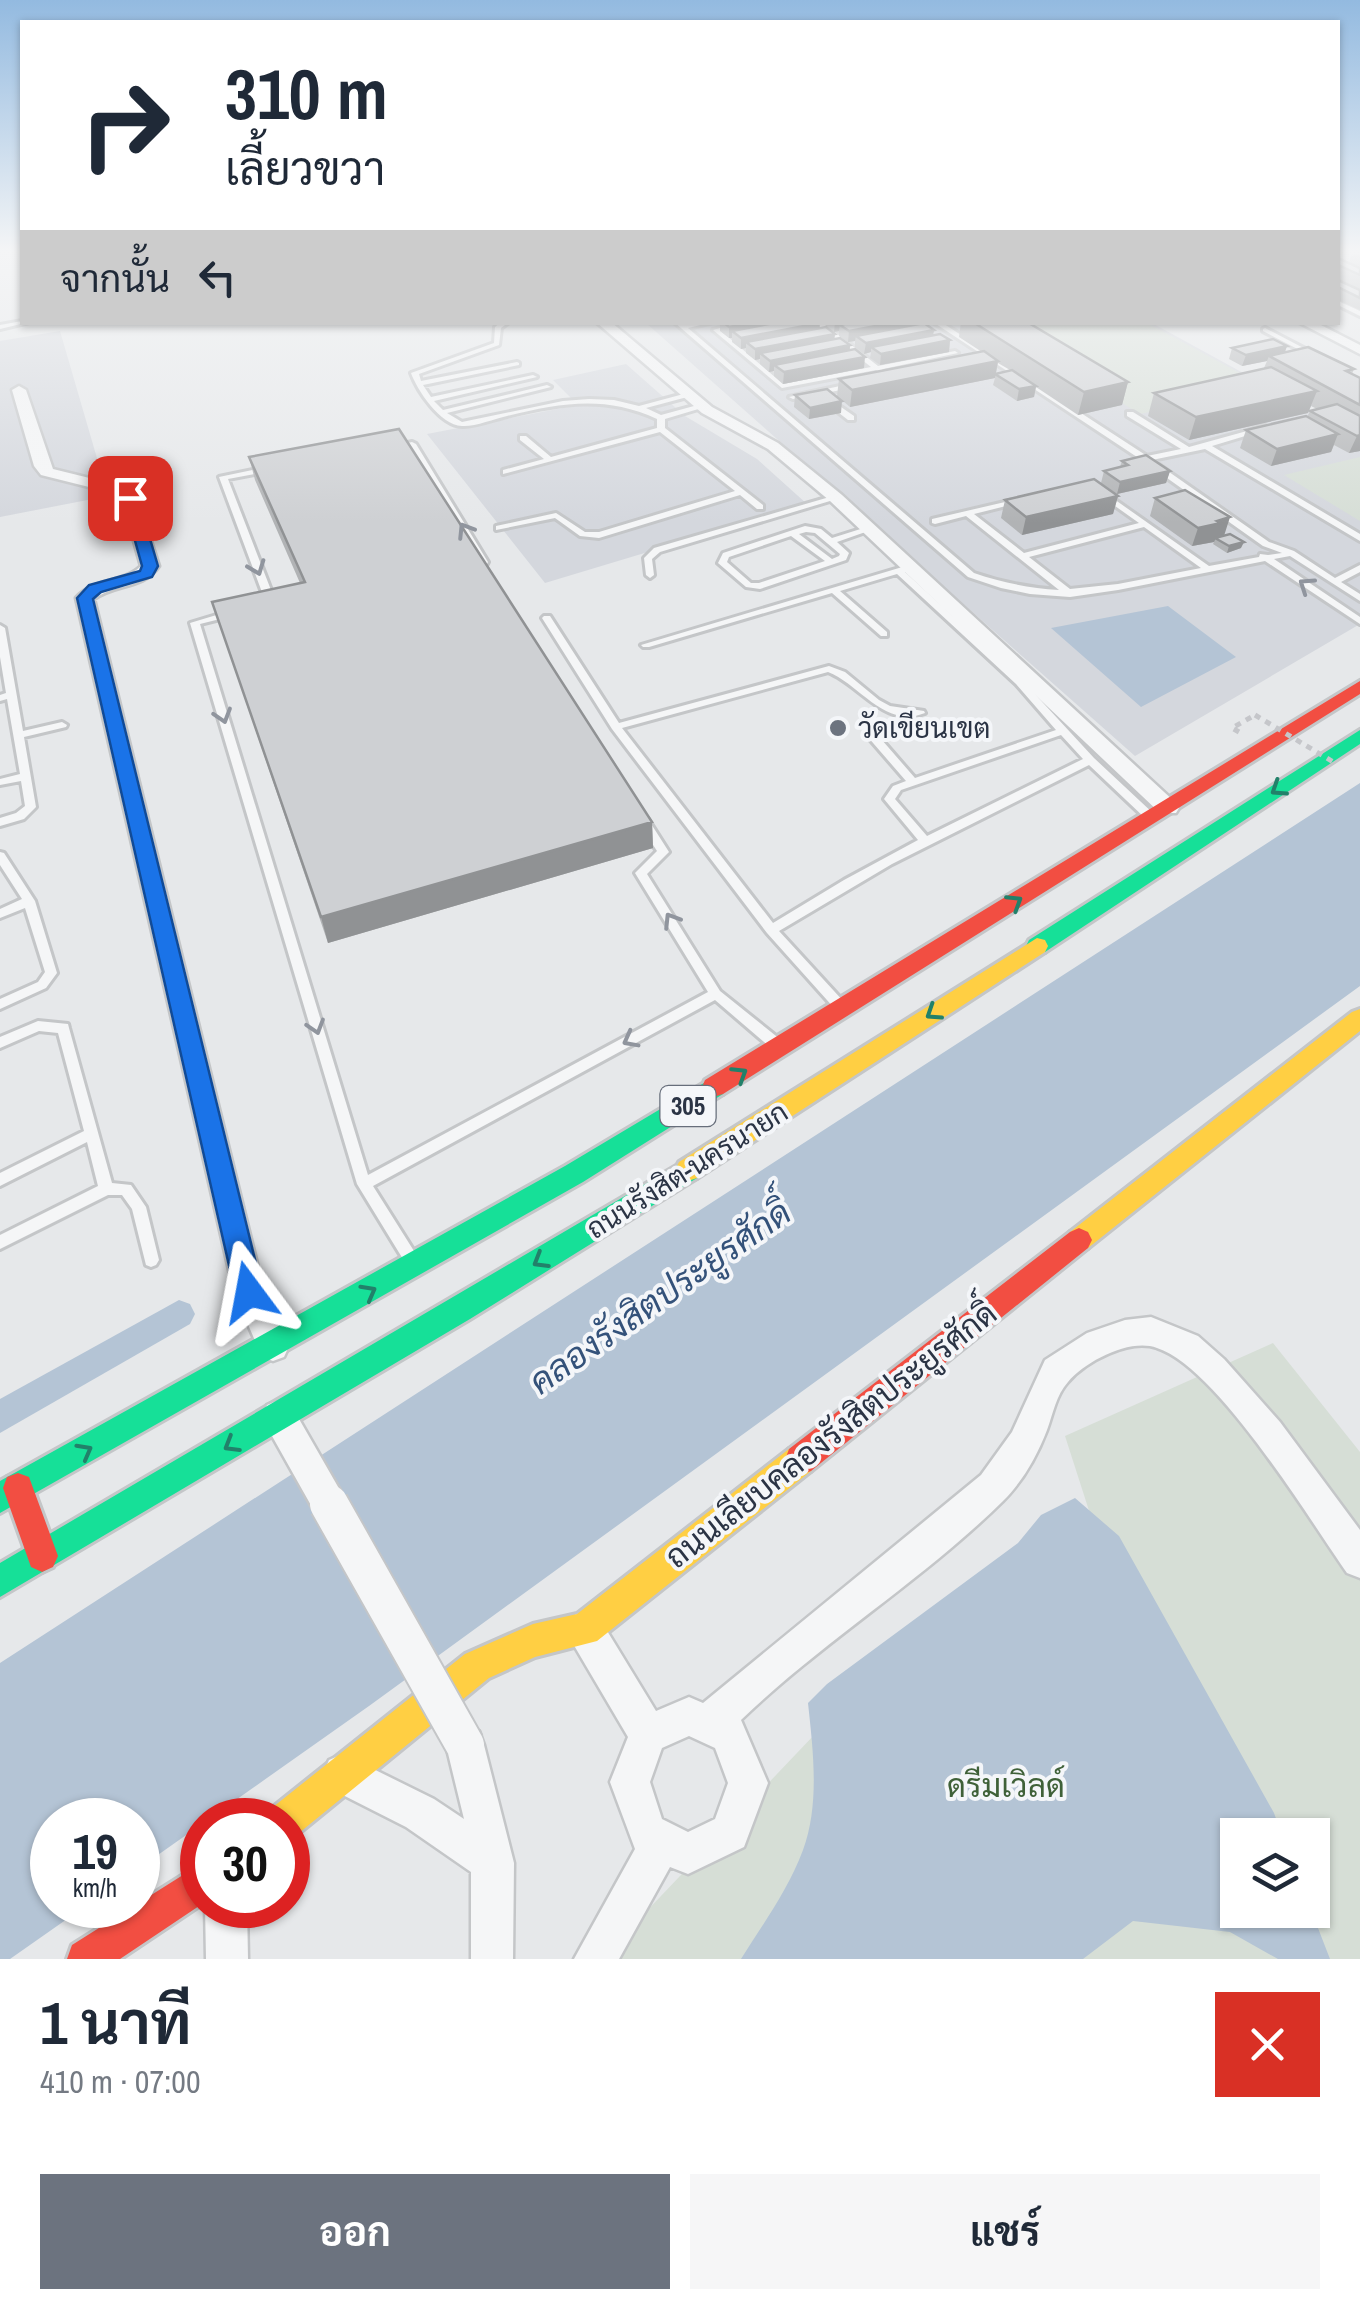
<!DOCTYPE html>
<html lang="th">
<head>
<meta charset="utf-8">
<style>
  body { margin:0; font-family:"Archivo Narrow",Sarabun,sans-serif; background:#f6f6f7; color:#1f2937; height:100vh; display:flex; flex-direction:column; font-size:38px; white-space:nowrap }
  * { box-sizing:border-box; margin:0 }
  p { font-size:32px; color:#747a83 }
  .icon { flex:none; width:55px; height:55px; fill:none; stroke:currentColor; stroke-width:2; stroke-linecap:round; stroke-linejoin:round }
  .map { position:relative; height:1959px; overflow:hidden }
  .drawer { display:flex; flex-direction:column; background:#fff; flex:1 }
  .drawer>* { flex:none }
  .banner { position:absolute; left:20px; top:20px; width:1320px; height:305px; border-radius:0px; box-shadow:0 2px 8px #0004; background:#fff; color:#1f2937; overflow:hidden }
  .controls { position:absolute; left:1220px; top:1818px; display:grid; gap:20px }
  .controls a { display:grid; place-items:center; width:110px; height:110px; border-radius:0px; background:#fff; box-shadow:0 2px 8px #0004; font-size:50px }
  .speed { position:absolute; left:30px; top:1798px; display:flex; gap:20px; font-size:50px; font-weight:700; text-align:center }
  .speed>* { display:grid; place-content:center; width:130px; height:130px; border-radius:50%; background:#fff; box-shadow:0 2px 8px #0004; line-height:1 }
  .speed small { font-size:25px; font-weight:400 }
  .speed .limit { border:15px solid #d22; background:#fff; color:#111 }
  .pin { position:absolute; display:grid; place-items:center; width:85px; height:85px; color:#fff; margin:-42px; border-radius:20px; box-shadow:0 5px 15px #0006 }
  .me { position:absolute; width:110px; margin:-55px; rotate:347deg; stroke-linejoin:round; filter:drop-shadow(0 0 8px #0008) }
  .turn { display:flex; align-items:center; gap:35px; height:210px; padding:0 40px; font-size:45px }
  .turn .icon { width:130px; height:130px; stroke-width:2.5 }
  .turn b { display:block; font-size:70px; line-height:85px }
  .then { display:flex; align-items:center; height:95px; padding:0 40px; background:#0003; gap:20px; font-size:38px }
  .round { display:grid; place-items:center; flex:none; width:105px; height:105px; border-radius:0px; background:#f6f6f7 }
  .overview { display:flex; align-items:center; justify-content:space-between; height:170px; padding:0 40px }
  h1 { font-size:60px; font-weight:700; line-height:75px }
  .primary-button { display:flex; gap:20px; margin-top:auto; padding:20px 40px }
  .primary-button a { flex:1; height:115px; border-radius:0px; background:#6c737f; color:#fff; font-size:40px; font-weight:700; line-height:115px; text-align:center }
  .primary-button a+a { background:#f6f6f7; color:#1f2937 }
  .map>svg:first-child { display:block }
</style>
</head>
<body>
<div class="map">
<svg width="1360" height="1959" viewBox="0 0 1360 1959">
  <rect width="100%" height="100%" fill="#e6e8ea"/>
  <path fill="#d4d7dd" d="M646,323h506l208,114v187l-225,132z
    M60,331l48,165 -108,21v-176z
    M626,364l59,52 72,43 50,45 -262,79 -118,-149 151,-29 -25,-25z"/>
  <path fill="#d6ded6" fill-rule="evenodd" d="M990,323h157l117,63 -124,28z
    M1360,457v64l-76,-46z
    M1273,1343l87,109v507h-759l234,-246 257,-193 -27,-84zM1238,1835h74v75h-74z"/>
  <path fill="#b4c4d5" d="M1168,606l68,51 -95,50 -90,-79z
    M1360,783v203l-991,720 -231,163v-49h-86v85h35l-77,54h-10v-296z
    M1075,1498l44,38 155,277 8,22h-44v75h73l19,49h-52l-48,-27 -97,-11 -50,38h-342c22,-35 47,-69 62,-109 17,-46 10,-100 5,-147l19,-19 191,-141 23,-28z"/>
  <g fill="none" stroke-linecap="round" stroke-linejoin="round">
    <path fill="#b4c4d5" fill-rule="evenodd" d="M179,1300l11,4 5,10 -5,10 -190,109v-34z"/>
    <defs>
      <path id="lane" d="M1338,301l22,10v5l-22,-11z
        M22,321v1h7l-29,7v-4z
        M501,322h8l-8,6 -2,17 -80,29 2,7 96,-19 2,1v2l-96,20 8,12 102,-22 4,2 -103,24 9,9 104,-25 4,2 -104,26 15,9 101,-21 26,-2 25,1 25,6 52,-14v4l-45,12 15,7 44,-12v4l-40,12v9l98,77v4h-6l-17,-14 -141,43 -19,-2 -25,-18 -59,12v-4l60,-13 29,19h14l136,-41 -75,-59 -157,42v-4l41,-11 -24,-19v-4h6l25,21 106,-29v-9c-52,-24 -96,-16 -150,-3 -13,3 -33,11 -45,10 -22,-1 -45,-36 -51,-53l83,-30 1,-16z
        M674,322h8l2,3 29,-3 -25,6 286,245c29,10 55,15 85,17l-93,-74 -31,8 -3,-1v-4l90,-21v4l-48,12 50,39 115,-30 -38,-27v-4h3l105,74 50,-9 1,-3 8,1 14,-2 -19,-7 -120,-85 -210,-139h8l206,134 34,-7 -54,-33v-4h6l56,35 76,-21v4l-53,16 148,88v7l-155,-92 -53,11 117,82 25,9 41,27 25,-13v7l-19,10 19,12v7l-70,-45 -16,3 86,58v7l-95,-63 -147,29 -48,7 -40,-3 -29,-6 -33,-11zM1144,527l57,41 -83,16 -48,5 -41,-32z
        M742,322h14l-35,9 62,53 88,-17 -57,-45h8l56,44 77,-15 3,2 -75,16 -3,3 -4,-2 -94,18 -69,-58z
        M1265,328l50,26 1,1 -5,1 -48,-25v-2z
        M854,383h3v4l-64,12 -4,-2z
        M828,398l26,18v4h-6l-23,-18v-4z
        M412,442l4,2 72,118 -1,2 -7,-2 -70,-115 -15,2 -4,-2z
        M267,467h3v4l-42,8 48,124 -5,3 -5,-3 -47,-126z
        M833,496l7,2 -180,54 -8,7 2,16 -4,3 -4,-3 -2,-17 10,-10z
        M805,526l16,3 11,9 38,-12 4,3 -37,13 12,11 -3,7 -86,29 -14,-2 -28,-24 5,-10zM806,532l9,1 25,21 -1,2 -7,3 -33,-25zM791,536l34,25 -66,22h-8l-24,-21 2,-5z
        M909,565l7,2 -11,5 117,108 72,78 61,57 -6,4 -4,-1 -56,-53 -197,99 -113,67 66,72 1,3 -1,3h-10l-68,-76 -155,-204 -70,-111 2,-2h6l69,107 210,-57 16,6 34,28 11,6 34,5 1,2c-41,16 -64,-28 -97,-41l-206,56 151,195 71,-43 74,-40 -34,-41 9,-13 13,-5 -39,-45v-4h8l40,46 141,-48 -40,-46 -119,-110 -57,17 47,41v4h-6l-49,-43 -183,54h-6l-2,-2zM1061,735l22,24 -156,77 -32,-37 6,-9z
        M233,610l5,3 -2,2 -36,9 168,551 340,-183 -73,-119 22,-22 -19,-29 2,-3h8l21,33 -22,22 73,117 61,49 2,4 -2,4h-10l-56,-48 -342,186 46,73 -3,5 -5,2 -5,-2 -49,-80 -167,-561z
        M0,625l5,3 18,103 39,-9 5,3 -1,2 -42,10 12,70 -12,12 -24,7v-8l16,-5 9,-7 -4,-25 -21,4v-6l20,-5 -13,-75 -7,2v-6l6,-2 -6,-36z
        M0,852l4,1 31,48 22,72 -11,15 -46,21v-10l38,-17 7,-10 -20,-64 -25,10v-9l22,-10 -22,-34z
        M38,1021l30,3 1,4 43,155 19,2 15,22 13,53 -3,5 -5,2 -5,-2 -14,-56 -10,-14h-14l-108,54v-14l98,-49 -11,-44 -87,44v-13l84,-42 -26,-98 -19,-2 -39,17v-11z"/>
      <path id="street" d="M596,322h15l101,85 66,36 64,52 334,308 3,5 -3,5h-16l-330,-312 -62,-52 -66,-36z
        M1298,322h17l45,23v9z
        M19,386l7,4 27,79 81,20 25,77c-17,24 -43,17 -65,33l170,693 25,54 -5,11 -11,4 -11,-4 -28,-65 -158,-694c18,-21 47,-14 65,-32l-20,-71 -80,-20 -7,-9 -22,-76z
        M1151,1317l47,19 26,23 56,63 80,108v48l-13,-5c-38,-54 -130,-206 -190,-225 -27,-10 -71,13 -89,34 -12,13 -15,32 -21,48 -10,26 -24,51 -44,71 -81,80 -180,140 -262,219l27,63 -24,64 -56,27 -18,-7 -51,92h-45l61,-110 -25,-67 18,-45 -56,-95 -5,-13 5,-13 13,-5 13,5 58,95 33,-14 14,6 278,-228 31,-43 33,-72 42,-27 38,-13zM689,1736l26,12 13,35 -13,36 -27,13 -26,-13 -12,-37 12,-34z
        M279,1400l12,5 50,87 5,12 -5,12 -12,5 -12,-5 -50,-89 -4,-11 4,-11z
        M465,1726l14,5 5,14 30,118 -1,96h-42v-87l-65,-45 -77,-39 -6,-14 6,-14 14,-6 91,45 30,20 -18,-74 5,-14z
        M205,1905h42l1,54h-42z"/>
      <path id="fast" d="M1360,730v14l-315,208h-16l-3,-6 3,-6z
        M714,1077l9,3 3,7 -3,7 -140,88 -583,331v-32l565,-315z
        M688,1159l9,3 4,8 -4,8 -227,141 -470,278v-34z"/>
      <path id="slow" d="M1037,938l8,2 3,6 -3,6 -348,226 -9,3 -9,-3 -4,-8 4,-8z
        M1360,1009v22l-272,217 -9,4 -9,-4 -4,-8 4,-8 282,-220z
        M800,1445l11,4 4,11 -4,11 -214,170 -62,16 -46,21 -190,155 -11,4v-17h-20l5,-13 192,-153 68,-30 44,-10 212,-165z"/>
      <path id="jam" d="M1360,681v13l-637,400 -9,3 -9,-3 -3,-7 3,-7z
        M1079,1228l9,4 4,8 -4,8 -277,223 -11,4 -11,-4 -4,-11 4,-11 281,-217z
        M18,1473l11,4 29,79 -5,11 -11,5 -11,-5 -28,-79 4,-11z
        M202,1863v41l-82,55h-53l5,-14z"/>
    </defs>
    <use href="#lane" stroke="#c4c6c8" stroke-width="6"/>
    <use href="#street" stroke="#c4c6c8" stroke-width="5"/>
    <use href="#fast" stroke="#c4c6c8" stroke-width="6"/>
    <use href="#slow" stroke="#c4c6c8" stroke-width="6"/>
    <use href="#jam" stroke="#c4c6c8" stroke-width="6"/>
    <path stroke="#c5c6ca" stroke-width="5" stroke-dasharray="6 6" stroke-linecap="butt" d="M1239,732l-7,-4 23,-13"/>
    <use href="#lane" fill="#f5f6f7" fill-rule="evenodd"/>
    <use href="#street" fill="#f5f6f7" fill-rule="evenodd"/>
    <use href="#fast" fill="#16e098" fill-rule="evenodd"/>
    <use href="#slow" fill="#ffcf43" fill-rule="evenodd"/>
    <use href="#jam" fill="#f24e42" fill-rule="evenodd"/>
    <defs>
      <path id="street-bridge" d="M329,1504l136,241"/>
    </defs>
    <use href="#street-bridge" stroke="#c4c6c8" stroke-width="42" stroke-linecap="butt"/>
    <path stroke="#c5c6ca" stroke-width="5" stroke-dasharray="6 6" stroke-linecap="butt" d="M1255,715l80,48"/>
    <use href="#street-bridge" stroke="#f5f6f7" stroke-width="38"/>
  </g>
  <path fill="#b1b3b5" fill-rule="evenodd" d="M1360,254v56l-22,-10v-42l11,5 2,-7z
    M720,322h98l1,7 16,10 15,6v5l14,18 -81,16 -9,-8v-5l-5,1 -9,-8v-5l-5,1 -9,-7v-5l-5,1 -9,-7v-4h-3l-9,-7z
    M825,322h92l-1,2 18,6 -1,5 17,5 -1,12 -69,13 -10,-7 1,-6 -7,2 -9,-7v-6l-7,1 -9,-6v-5l-5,1 -9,-7z
    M961,322h66l101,60 -6,23 -44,10 -42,-28 -2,10 -17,4 -24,-16 2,-7 -145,29 -13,-11 2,-17 143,-27 -23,-15zM998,363l12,7 -14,3z
    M1287,346l-2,6 69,17 -2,5 8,4v73l-11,2 -15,-8 -3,7 -60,14 -31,-18 6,-18 61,-13 3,-6 7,-2 -6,-3 -3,7 -119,27 -41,-24 6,-23 110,-25 3,-7 -25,5 -13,-7 3,-11z
    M795,395l46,18 -32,6 -15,-12z
    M249,457l403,365 1,26 -325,95 -116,-341 88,-19 -45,-103z
    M1122,461l48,10 -4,12 -49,11 -16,-11 3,-12 16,-4z
    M1118,496l-5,18 -91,21 -21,-17 4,-18z
    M1155,498l69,38 17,12 -14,5 -14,-9 1,-2 -22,4 -42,-30z"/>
  <path fill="#909294" d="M756,322h50l-74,9v7h-3v-11z
    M835,322h48l-43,3 -1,6 -5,1z
    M897,322h20l-1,8 -60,6 -1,5 -7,1 1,-11z
    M820,323l-1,11 -73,8v6l-5,1v-11z
    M934,330l-2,11 -61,6v5l-7,2 2,-11z
    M835,334l-1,11 -74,8v6l-5,1v-11z
    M950,340l-1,12 -69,13 1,-11z
    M850,345l-1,11 -75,9v6l-5,1 1,-11z
    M1287,346l-4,11 -14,-1 -2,5 -25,5 4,-11z
    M865,357l-1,11 -81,16 1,-12z
    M998,361l-3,17 -145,29 2,-17z
    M1128,382l-6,23 -44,10 6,-23z
    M1036,386l-2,11 -17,4 2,-12z
    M1317,391l-9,22 -119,27 7,-23z
    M842,401l-1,12 -32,6 1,-11z
    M1338,434l-7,18 -60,14 6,-17z
    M1360,435v16l-11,2 8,-17z
    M1170,471l-4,12 -49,11 3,-12z
    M1118,496l-5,18 -91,21 4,-18z
    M1230,517l-6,19 -8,2 -2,4 -22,4 6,-18z
    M1244,542l-3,6 -14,5 2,-7z
    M652,822l1,26 -325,95 -7,-26z"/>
  <path fill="#ced0d3" stroke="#909294" stroke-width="2.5" d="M1338,258l22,10v7l-22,-10z
    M1338,280l22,10v8l-22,-11z
    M723,322h33l-27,5z
    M779,322l41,1 -79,15 -9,-7z
    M852,322h45l-48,9 -9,-6z
    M973,322h54l101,60 -44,10z
    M924,323l10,7 -68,13 -10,-7z
    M826,327l9,7 -80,15 -9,-7z
    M940,334l10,6 -69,14 -10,-7z
    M840,338l10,7 -80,16 -10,-8z
    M1273,339l14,7 -41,9 -14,-7z
    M1308,347l46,22 -8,2 14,7v27l-91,-49z
    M855,349l10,8 -81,15 -10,-7z
    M984,351l14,10 -146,29 -13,-11z
    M1271,367l46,24 -121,26 -42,-24z
    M1012,370l24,16 -17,3 -24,-15z
    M827,389l15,12 -32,7 -15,-13z
    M1337,404l23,12v19l-3,1 -47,-25z
    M1306,416l32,18 -61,15 -31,-19z
    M399,429l253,393 -331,95 -109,-315 93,-20 -56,-125z
    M1146,455l24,16 -50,11 -16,-11 24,-6 -6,-4z
    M1094,479l24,17 -92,21 -21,-17z
    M1185,490l45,27 -13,4 4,2 -23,5 -43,-30z
    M1230,534l14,8 -15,4 -14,-8z"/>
  <defs><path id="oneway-chevron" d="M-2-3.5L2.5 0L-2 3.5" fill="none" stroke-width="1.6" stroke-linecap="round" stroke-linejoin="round" transform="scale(2.5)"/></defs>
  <g stroke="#90959e">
    <use href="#oneway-chevron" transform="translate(465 530) rotate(-122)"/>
    <use href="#oneway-chevron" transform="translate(257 568) rotate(69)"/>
    <use href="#oneway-chevron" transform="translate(1306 585) rotate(-146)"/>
    <use href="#oneway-chevron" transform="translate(223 716) rotate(73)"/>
    <use href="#oneway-chevron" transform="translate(671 920) rotate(-122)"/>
    <use href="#oneway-chevron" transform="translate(316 1027) rotate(73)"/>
    <use href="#oneway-chevron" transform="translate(630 1040) rotate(152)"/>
  </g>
  <g stroke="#22816a">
    <use href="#oneway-chevron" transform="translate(1278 789) rotate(147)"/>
    <use href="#oneway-chevron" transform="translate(1015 902) rotate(-32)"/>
    <use href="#oneway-chevron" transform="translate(933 1013) rotate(147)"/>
    <use href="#oneway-chevron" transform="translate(740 1074) rotate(-32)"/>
    <use href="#oneway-chevron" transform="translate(540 1261) rotate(149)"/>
    <use href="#oneway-chevron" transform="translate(369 1292) rotate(-29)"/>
    <use href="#oneway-chevron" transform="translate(231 1445) rotate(149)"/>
    <use href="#oneway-chevron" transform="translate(85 1451) rotate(-29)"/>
  </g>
  <linearGradient id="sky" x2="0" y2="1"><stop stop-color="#93bae0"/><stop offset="0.48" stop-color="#f4f5f6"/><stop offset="1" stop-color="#f4f5f6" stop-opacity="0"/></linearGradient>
  <rect width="1360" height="523" fill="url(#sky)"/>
  <path fill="#1a73e8" stroke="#114b97" stroke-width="2.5" d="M130,493l8,5 20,68 -6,11 -51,15 -8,7 170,693 -4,9 -10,4 -10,-4 -4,-9 -158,-694 12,-13 51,-14 2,-5 -19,-68z"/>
  <circle fill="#6c737f" stroke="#f4f6f9" stroke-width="4" cx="838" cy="728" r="10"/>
  <g text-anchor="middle" stroke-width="8" stroke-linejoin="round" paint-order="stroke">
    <rect fill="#f4f6f9" stroke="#676e7b" stroke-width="2.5" x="660.5" y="1086" width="55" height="40" rx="8"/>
    <g font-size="25" font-weight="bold" fill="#2b3445">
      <text x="688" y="1115">305</text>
    </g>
    <g font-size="28" fill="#2b3445" stroke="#f4f6f9" text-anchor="start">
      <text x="858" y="738">วัดเขียนเขต</text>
    </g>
    <g font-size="28" fill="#2b3445" stroke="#f4f6f9">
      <text transform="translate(687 1170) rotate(-32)" y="10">ถนนรังสิต-นครนายก</text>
    </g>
    <g font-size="32" fill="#2b3445" stroke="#f4f6f9">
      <text transform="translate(831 1435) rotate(-38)" y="11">ถนนเลียบคลองรังสิตประยูรศักดิ์</text>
    </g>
    <g font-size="32" fill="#3f6138" stroke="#f4f6f9">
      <text x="1006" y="1797">ดรีมเวิลด์</text>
    </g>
    <g font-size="35" font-style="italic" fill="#34527a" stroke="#f4f6f9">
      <text transform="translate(660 1297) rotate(-35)" y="12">คลองรังสิตประยูรศักดิ์</text>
    </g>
  </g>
</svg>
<div class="controls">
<a><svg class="icon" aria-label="layers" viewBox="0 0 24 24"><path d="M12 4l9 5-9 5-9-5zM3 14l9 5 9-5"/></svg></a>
</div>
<div class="speed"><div>19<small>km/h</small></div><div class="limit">30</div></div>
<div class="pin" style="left:130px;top:498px;background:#d93025"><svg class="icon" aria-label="arrive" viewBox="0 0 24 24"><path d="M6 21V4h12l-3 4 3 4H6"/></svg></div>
<svg class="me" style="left:249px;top:1292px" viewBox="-20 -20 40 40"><path d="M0-17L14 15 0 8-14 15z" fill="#1a73e8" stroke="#fff" stroke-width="4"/></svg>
<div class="banner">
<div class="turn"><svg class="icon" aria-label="right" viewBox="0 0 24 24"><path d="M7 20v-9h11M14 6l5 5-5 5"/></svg><div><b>310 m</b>เลี้ยวขวา</div></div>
<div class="then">จากนั้น<svg class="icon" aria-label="left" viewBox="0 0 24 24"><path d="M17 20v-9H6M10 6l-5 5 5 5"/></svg></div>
</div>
</div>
<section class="drawer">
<div class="overview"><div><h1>1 นาที</h1><p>410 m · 07:00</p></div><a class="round" style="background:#d93025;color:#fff"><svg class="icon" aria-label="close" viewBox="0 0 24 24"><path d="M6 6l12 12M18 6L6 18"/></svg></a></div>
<div class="primary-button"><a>ออก</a><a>แชร์</a></div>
</section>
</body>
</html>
